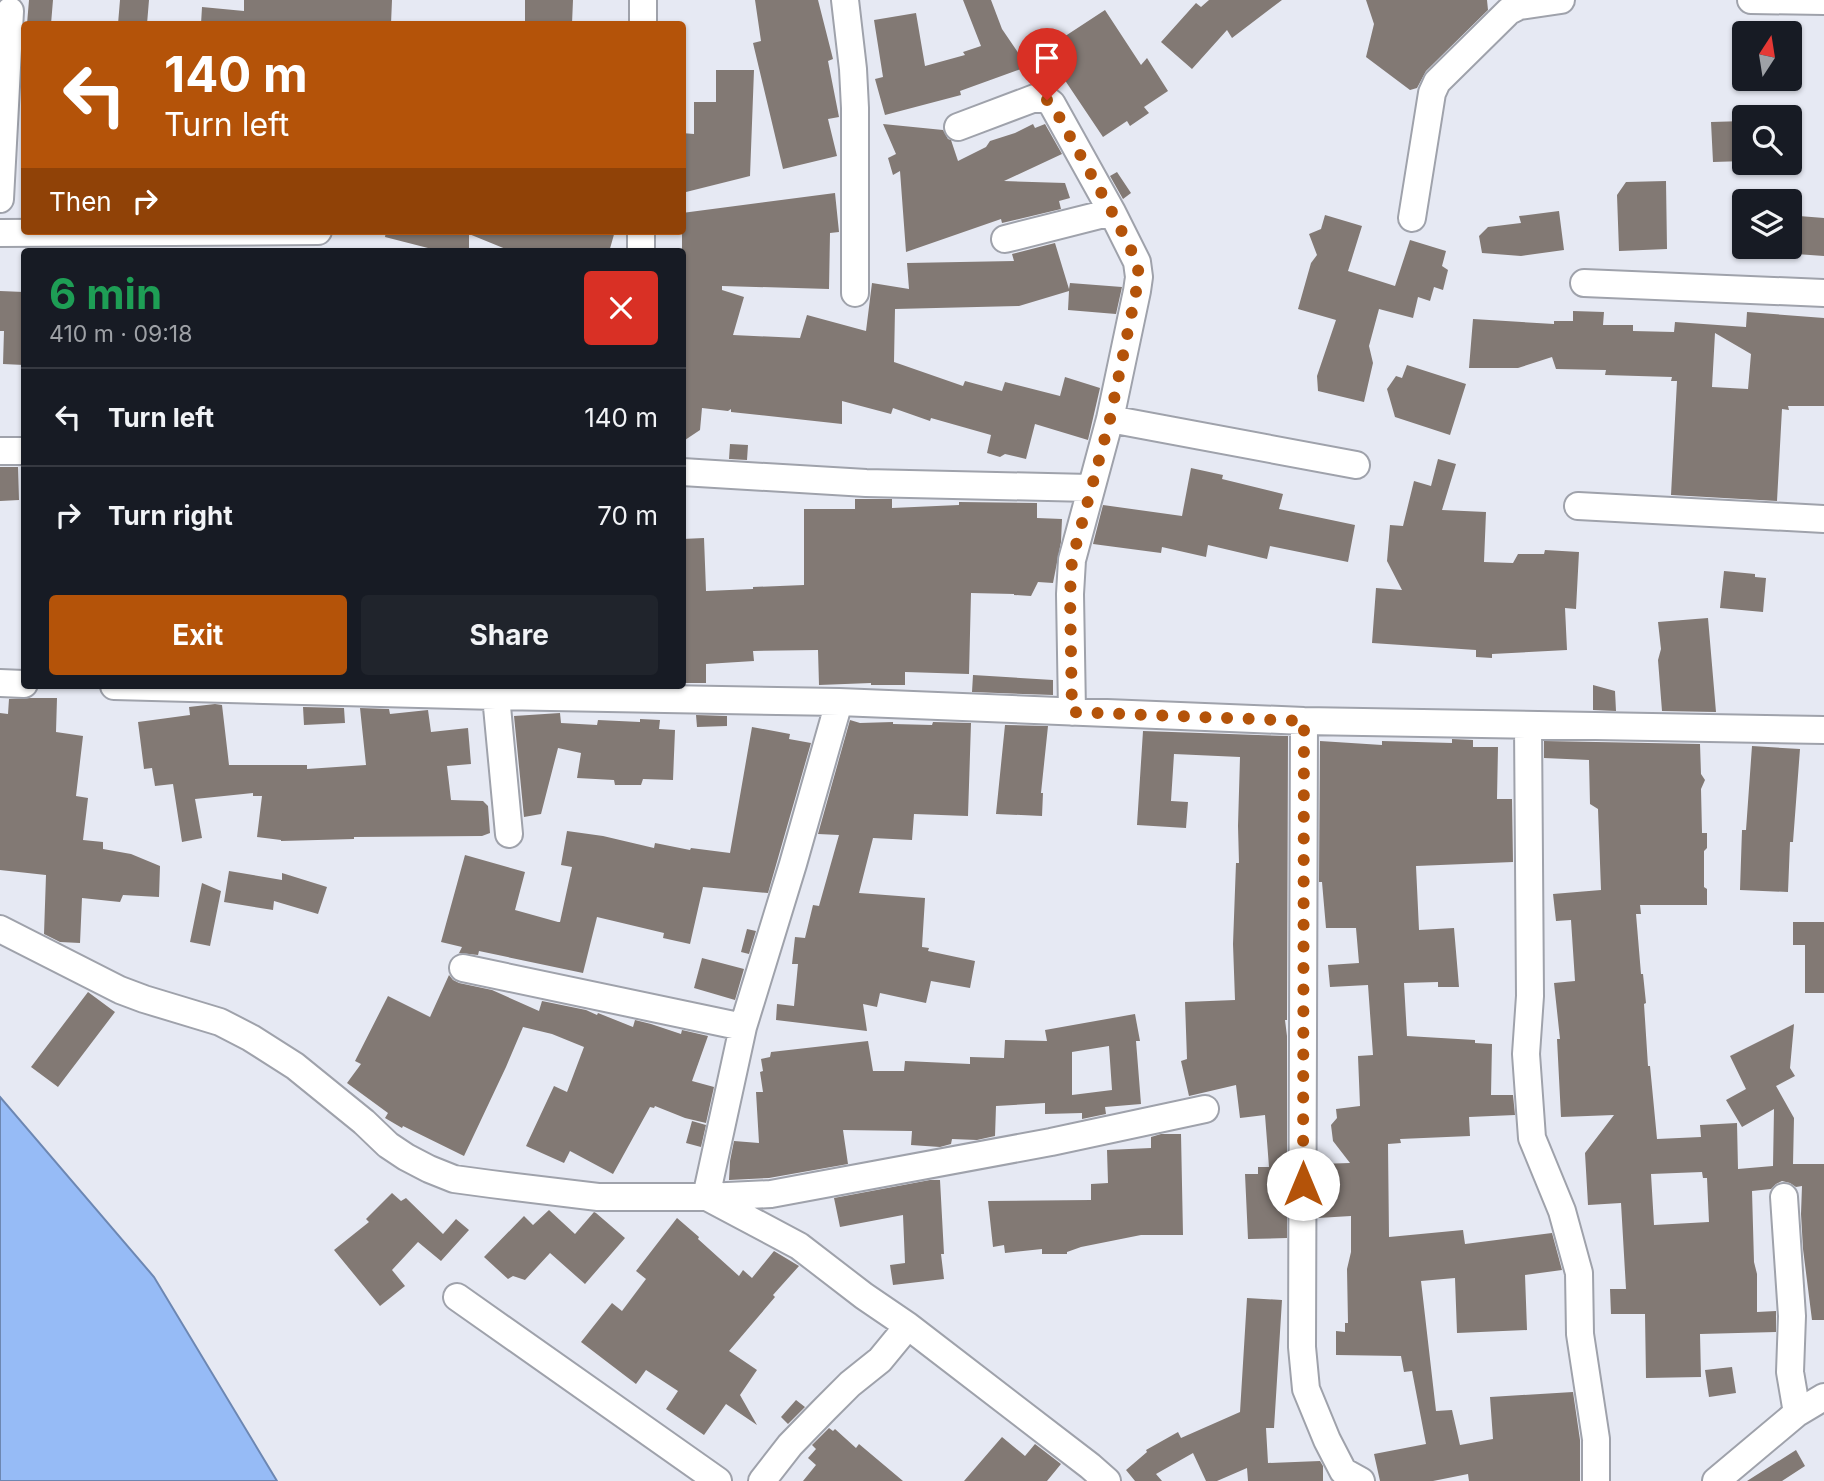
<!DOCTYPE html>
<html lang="en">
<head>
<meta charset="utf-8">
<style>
  body { margin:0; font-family:Inter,sans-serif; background:#20242c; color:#f1f3f6; height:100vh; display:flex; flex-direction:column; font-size:26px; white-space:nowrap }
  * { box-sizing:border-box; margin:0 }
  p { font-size:23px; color:#9ea1a6 }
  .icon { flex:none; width:38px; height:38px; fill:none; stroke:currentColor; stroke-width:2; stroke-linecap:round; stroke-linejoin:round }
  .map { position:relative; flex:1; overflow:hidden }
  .drawer { position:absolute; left:21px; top:248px; width:665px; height:441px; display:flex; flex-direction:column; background:#171b24; border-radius:7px; box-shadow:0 2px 5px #0004 }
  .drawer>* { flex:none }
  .top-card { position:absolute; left:21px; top:21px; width:665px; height:214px; border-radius:7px; box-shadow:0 2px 5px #0004; background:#b45309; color:#fff; overflow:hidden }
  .needle { width:46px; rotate:12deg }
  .fabs { position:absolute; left:1732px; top:21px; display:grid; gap:14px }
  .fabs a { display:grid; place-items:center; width:70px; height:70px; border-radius:7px; background:#171b24; box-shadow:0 2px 5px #0004; font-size:35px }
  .pin { position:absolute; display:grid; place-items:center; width:60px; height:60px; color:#fff; margin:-72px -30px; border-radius:50% 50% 50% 0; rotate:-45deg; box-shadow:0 0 7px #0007 }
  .pin .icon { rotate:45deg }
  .me { position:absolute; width:77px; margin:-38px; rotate:0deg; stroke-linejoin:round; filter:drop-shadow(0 0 5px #0008) }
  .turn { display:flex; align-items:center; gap:24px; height:147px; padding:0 28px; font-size:32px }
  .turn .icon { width:91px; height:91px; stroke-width:2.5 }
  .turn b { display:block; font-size:49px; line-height:60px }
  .then { display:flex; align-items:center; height:66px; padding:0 28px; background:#0003; gap:14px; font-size:26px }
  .round { display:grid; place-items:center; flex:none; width:74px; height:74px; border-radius:7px; background:#20242c }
  .head { display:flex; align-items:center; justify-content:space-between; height:119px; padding:0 28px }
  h1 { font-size:42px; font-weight:700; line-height:52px; color:#1e9e55 }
  .button { display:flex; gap:14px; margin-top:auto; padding:14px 28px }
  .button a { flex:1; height:80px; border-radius:7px; background:#b45309; color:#fff; font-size:28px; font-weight:700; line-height:80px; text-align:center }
  .button a+a { background:#20242c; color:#f1f3f6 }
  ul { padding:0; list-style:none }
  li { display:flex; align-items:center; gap:21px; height:98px; padding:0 28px; border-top:2px solid #363941 }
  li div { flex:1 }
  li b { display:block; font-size:26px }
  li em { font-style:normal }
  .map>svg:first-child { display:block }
</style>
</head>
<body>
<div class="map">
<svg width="1824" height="1481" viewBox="0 0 1824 1481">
  <rect width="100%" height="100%" fill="#e6e9f3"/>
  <path fill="#96bbf6" stroke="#6d87b2" stroke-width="2" d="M0,1097l154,180 123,204h-277z"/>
  <path fill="#827974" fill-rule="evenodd" d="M29,0h24l-2,24h-24z
    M120,0h29l-2,24h-29z
    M244,0h148l-1,24h-190l1,-17 42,4z
    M525,0h48l-1,24h-47z
    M755,0h63l15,59 -5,2 11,56 -11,2 9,37 -54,13 -30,-126 8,-2z
    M963,0h28l11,29 19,28v12l-61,22 1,4 -76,20 -10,-36 8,-2 -9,-57 42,-7 9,53 40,-11 -2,-3 18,-6z
    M1209,0h73l-50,38 -5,-8 -35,39 -31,-27 35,-39 5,4z
    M1366,0h121l1,10 -62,61 -9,17 -7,2 -44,-33 8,-33z
    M1105,10l36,55 6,-7 21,33 -24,16 5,6 -19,13 -3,-5 -24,16 -51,-76 -5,-13z
    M716,70h38l-4,106 -68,17v-60l12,1v-32h22z
    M1745,121v40l-32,1 -2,-40z
    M883,124l60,6 5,9 3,1 7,21 28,-14 4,-6 25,-8 18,-9 2,4 10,-4 17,30 -58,27 61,2 5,15 -11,3 2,8 -59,14 -1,-4 -95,33 -6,-81 -7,4 -5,-17 8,-4z
    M1117,172l14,21 -8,6 -13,-23z
    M1666,181l1,68 -48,2 -2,-56 9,-13z
    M835,193l4,39 -9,1 -1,56 -107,-3v4l22,7 -11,38 67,3 7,-23 59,16 6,-48 37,6 -2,-26 107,-2 -2,-7 43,-11 14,46 1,-6 52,4 -6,27 -48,-4 1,-19 -50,15 -124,3 -1,53 69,24 2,-5 37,10 3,-9 55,14 5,-19 35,11 -12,52 -53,-16 -9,35 -21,-5 -5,3 -13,-4 4,-18 -60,-17 -1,3 -37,-13 -2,6 -49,-13v23l-111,-12v-3l-3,2 -26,-3 -2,22 -18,12v-229z
    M1559,211l5,39 -43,6 -39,-3 -3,-17 9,-9 33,-4 -2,-7z
    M1325,215l37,11 -14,45 47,15 15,-46 36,11 -4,15 6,4 -5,20 -9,-3 -4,14 -12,-4 -5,21 -34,-9 -10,37 4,17 -9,39 -46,-11 -1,-15 19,-56 -38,-11 13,-46 6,-8 -8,-21 12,-5z
    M1799,216l25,2v38l-28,-2z
    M386,231h229l-6,21h-96l-44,-18v18h-41v-4l-43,-11z
    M0,291l24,1v73l-21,-1 1,-33h-4z
    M1573,311l31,1 -1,13h30v6l41,1 1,-10 71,5 1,-15 77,6v88h-36l1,4 -7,-1 -5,92 -106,-6 6,-114h-6l1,-4 -67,-2 1,-5 -50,-1 -4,-12 -34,11h-49l4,-49 81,5v-3h19zM1715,333l36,21 -3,35 -36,-2z
    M1407,365l59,19 -16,51 -55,-18 -8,-28 9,-13 6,2z
    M730,444l18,1 -1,15 -18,-1z
    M1438,459l18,5 -14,46 44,2 -2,50 29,1 5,-9h26l1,-4 34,2 -3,57 -11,-1 2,42 -75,4v4l-16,-1v-7l-104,-7 4,-55 26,2 -15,-29 3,-36 13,1 11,-45 17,5z
    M0,467h18l1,33 -19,1z
    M1191,468l32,7 -1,4 61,15 -4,15 76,16 -7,37 -78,-16 -3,13 -59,-14 -2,12 -44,-10 -1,6 -68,-9 10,-39 79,11z
    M855,499h37v9l67,-3v-3l78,1v15l25,1 -1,23 -8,41 -15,-1 -7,14 -17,-1v-1l-43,-1 -2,81 -64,-2v13h-34v-2l-52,2 -1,-35 -65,1 1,10 -48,3v19h-24v-144l22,-1 2,53 47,-2v-2l51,-2v-76h51z
    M1724,571l31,3v3l11,1 -3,34 -43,-4z
    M1708,618l8,94 -54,-1 -4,-51 3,-11 -3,-27z
    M973,675l80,5v15l-81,-3z
    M1593,685l22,6 1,20 -23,-1z
    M31,698h26l-1,34 27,4 -7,60 12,2 -5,42 20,2v7l28,5 29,12 -1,31 -36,-2 -3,7 -38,-4 -2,45 -20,-1 -16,-8 2,-59 -46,-5v-157l8,1 1,-15z
    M215,704l7,1 7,60h78v4l59,-4 -6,-57 29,1 1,5 38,-4 3,22 37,-4 3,36 -24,2 4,34 32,1 5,5 2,27 -8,3 -128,1v2l-73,2v-1l-24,-3 5,-41h-9v-3l-58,6 7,39 -20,4 -9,-58 -18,2 -3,-18 -8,1 -6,-47 52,-7 -1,-8z
    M303,707l41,1 1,15 -41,2z
    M560,713l1,10 36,2 1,-5 42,2v-3l20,1 -1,9 16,1 -2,50 -30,-1 -2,6h-26l-1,-5 -37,-2 4,-25 -23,-5 -17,66 -17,3 -10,-101z
    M696,715l31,1v10l-30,1z
    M850,720l10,3 33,-1v2l39,1 1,-3 38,1 -3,93 -54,-2 -2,26 -39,-2 -14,55 66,5 -3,49 7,1 -1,3 47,10 -5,27 -39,-7 -5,22 -46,-10 -3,14 -14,-3 4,27 -91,-11 1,-16 17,2 4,-42h-6l3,-27 10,1 8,-33 6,1 20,-71 -21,-1z
    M1005,725l43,1 -7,67h2l-1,23 -46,-2z
    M752,727l38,7 -1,5 22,4 -43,150 -65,-6 -13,57 -27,-6 1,-5 -67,-16 -14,56 -104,-22 -1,4 -19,-2 3,-6 -21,-5 24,-87 60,17 -10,38 43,12h2l12,-55 -11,-2 6,-34 36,5 51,12 1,-5 35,7 1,-2 39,5z
    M1143,731l145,5 -1,284h-2l2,16v202l-39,1 -3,-65h13v-7h11l-4,-52 -25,3 -4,-33 -47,11 -8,-35 6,-2 -2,-57 50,-2 -2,-56 3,-81h3l-1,-37 2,-69 -66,-3 -3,47 17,1 -2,26 -49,-3z
    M1452,739l21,1v7h25l-1,52h15l1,63 -97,4 3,64 35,-2 5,59h-21v-5l-34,1 3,53 68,4v3l17,1 -1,51h22l2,20 -46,2 1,19 -70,3 1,4 -13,1 1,93 74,-7 2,14 87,-11 10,37 -37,5 2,55 -70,3 -2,-55 -34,3 15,130 16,-1 8,35 33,-6 -3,-42 83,-5 7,48v41h-111l-1,-7 -35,7h-53l-6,-27 52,-10 -14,-73 -8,1 -3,-16 -65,-1v-24l9,1v-9h3l-1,-54 4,-17v-36l-33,2v-54l32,-1 -17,-22 -2,-16 6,-7 -1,-9 24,-3 -2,-50 15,-1 -5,-70 -38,2 -2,-22 31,-2 -3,-35h-30l-4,-46h-3l1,-141 62,4v-4l70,2z
    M1544,741l156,3 1,30 4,6 -4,9 1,44h5v15l-3,3v36l3,2v16h-67l1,9h-5l5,60h2l3,29 -2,1 4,62h2l7,73 44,-2 -1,-12 37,-2 1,46 35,-3 1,-57 -32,18 -16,-27 20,-11 -16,-33 64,-32 -4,44 5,8 -19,10 18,32 -1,46h31v156h-12l-9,-71 -2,-35 1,-28 -6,1 -6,-4 -8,-2 -6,3 -5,5 -19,2 2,71 3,12v38l19,-1v21l-76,2 1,43 -55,1 -1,-64h-34l-1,-25h16l-5,-86 -33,2 -3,-52 29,-38 -53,2 -4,-78h3l-6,-56 21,-2 -4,-61 -15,1 -3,-27 48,-4 -3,-81 -8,-5 -1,-44 -45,-2zM1702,1172l1,6h4l2,44 -55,3 -3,-51z
    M1752,746l48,3 -7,93h-3l-2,50 -48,-2 2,-60h4z
    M229,871l53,9v-7l45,14 -9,27 -44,-13 -1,9 -49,-8z
    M202,883l19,8 -11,55 -20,-4z
    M1793,922h31v71h-19v-48h-12z
    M747,929l9,2 -7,23 -8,-2z
    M702,958l42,11 -9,31 -41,-12z
    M449,975l4,5 6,3 33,7 47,21 3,-10 44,9 11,5 1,-2 35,14 2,-7 16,4 30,10 1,-4 26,6 -16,45 22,6 -8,36 -21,-5 -30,-12 -1,2 -4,-1 -37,67 -43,-23 -6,12 -38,-17 28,-60 13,6 17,-45 -32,-13 -29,-7 -17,40 -42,89 -61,-30 -1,2 -17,-10 3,-5 -41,-30 14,-19 -6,-3 33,-65 42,21z
    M88,992l27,20 -57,75 -27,-20z
    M1135,1014l5,27h-4l5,63 -36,3 1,7 -24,5v-6l-37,1v-11l-49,3 -1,30 -18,4 -25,-1 -1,5 -11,3 -29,-2 1,-14 -69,-1 5,34 -79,14 -40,2 1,-19 4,-20 25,2 -3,-51h7l-3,-20 3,-1 -2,-12 9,-2 1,-5 97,-11 5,30h31l1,-10 65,3v-7l34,1 1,-18 42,1 -2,-11zM1109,1046l3,44 -40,5v-43z
    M692,1121l14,4 -5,22 -15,-4z
    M1161,1134h20l2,101h-42l-60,12 -14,5v2h-25v-5l-37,4 -1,-8 -11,2 -5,-46 103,-1v-16l17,-1 -1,-33 44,-2v-11z
    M930,1180h10l4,74h-3l3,25 -51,6 -3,-20 15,-2 -2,-48 -63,12 -6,-29z
    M392,1193l9,8 5,-3 37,36 13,-15 13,11 -28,31 -23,-19 -26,28 13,16 -25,20 -46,-56 35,-28 -3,-3z
    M549,1210l26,24 19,-22 2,1 29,25 -40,46 -35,-31 -25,27 -12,-4 -5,3 -24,-22 40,-41 9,9z
    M677,1218l22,19 -1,2 41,37 4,-6 9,8 22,-27 25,15 -26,29 2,2 -46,54 28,19 -17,25 17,30 -31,-21 -22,31 -38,-26 12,-18 -32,-21 -10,14 -55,-42 31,-39 10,8 24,-32 -10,-8z
    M1247,1298l35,2 -8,128h-8l2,35 52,-2 3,5v15h-75l-1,-13 -30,13h-11l-13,-28 -37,21 6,7h-27l-9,-11 21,-18 -1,-2 32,-18 3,6 59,-26z
    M1732,1367l4,26 -27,4 -4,-27z
    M796,1400l9,7 -17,17 -7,-7z
    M829,1428l4,3 2,-2 21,19 3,-4 44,37h-100l13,-16 -8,-7 8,-9 -4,-4z
    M1002,1437l23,19 10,-12 26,20 -14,17h-83z
    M1796,1450l9,16 -23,15h-35z"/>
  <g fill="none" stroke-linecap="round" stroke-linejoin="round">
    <defs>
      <path id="street" d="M845,0l8,69 2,39v185
        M1751,0l73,1
        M643,24v-24
        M958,127l77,-29 12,2 5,4 60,108 25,50 2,15 -2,14 -27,128 -38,141 -2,34 2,118
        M0,199l10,-188
        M1412,218l20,-125 5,-11 72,-71 10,-5 42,-6
        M0,233l318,-2
        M1005,239l107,-27
        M641,252v-21
        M1584,283l240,10
        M1110,419l246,46
        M0,451h24
        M682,472l184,11 224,5
        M1578,506l246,13
        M0,683l24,1
        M114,686l382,10 343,6 465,19 520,9
        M496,696l13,138
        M1304,721l-2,626 4,42 21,51 16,31 18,10
        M1528,725l2,271 -4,58 6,84 30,73 17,62 1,61 16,105v42
        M0,929l120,61 24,9 76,23 31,16 44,28 69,56 24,23 18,12 23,12 25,10 37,5 107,13h108l65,-3 280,-52 154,-33
        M463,968l280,59
        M706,1197l37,-170 50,-163 46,-162
        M707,1197l92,49 65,50 44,30 182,140 17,15
        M1784,1197l8,119 -2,56 7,41
        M457,1297l261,184
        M762,1481l28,-36 35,-36 25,-25 30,-24 28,-34
        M1716,1481l81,-68 27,-16"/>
    </defs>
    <use href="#street" stroke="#9fa2ab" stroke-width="30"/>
    <use href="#street" stroke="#fff" stroke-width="26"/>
  </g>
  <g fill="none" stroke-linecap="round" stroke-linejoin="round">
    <path stroke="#b45309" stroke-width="12" stroke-dasharray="0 21.6" d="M1047,100l5,4 60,108 25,50 2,15 -29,142 -38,141 -2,34 2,118 232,9 -1,463"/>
  </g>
</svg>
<div class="fabs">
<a><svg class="needle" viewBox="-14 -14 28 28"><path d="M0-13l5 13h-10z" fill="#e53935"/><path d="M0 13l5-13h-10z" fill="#9ea1a6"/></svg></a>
<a><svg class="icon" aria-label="search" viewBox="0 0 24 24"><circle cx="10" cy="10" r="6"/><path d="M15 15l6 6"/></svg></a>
<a><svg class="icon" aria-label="layers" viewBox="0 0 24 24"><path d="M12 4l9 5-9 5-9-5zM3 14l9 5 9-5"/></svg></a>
</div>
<div class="pin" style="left:1047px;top:100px;background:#d93025"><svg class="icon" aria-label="arrive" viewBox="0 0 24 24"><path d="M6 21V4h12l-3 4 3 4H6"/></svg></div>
<svg class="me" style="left:1303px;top:1184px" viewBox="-20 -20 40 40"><circle r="19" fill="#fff"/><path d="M0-13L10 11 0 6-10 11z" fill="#b45309"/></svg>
<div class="top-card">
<div class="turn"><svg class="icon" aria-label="left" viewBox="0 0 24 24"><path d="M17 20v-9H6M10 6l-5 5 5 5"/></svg><div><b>140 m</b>Turn left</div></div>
<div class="then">Then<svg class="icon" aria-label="right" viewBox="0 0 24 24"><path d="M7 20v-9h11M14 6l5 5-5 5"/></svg></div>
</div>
<section class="drawer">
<div class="head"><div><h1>6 min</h1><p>410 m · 09:18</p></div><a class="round" style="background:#d93025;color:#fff"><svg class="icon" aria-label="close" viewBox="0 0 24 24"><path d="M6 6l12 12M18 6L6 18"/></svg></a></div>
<ul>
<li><svg class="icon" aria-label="left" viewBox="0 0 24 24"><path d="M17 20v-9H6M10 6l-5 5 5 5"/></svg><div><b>Turn left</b></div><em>140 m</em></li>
<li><svg class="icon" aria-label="right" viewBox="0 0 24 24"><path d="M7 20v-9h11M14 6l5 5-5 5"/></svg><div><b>Turn right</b></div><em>70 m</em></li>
</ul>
<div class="button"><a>Exit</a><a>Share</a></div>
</section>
</div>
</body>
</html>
